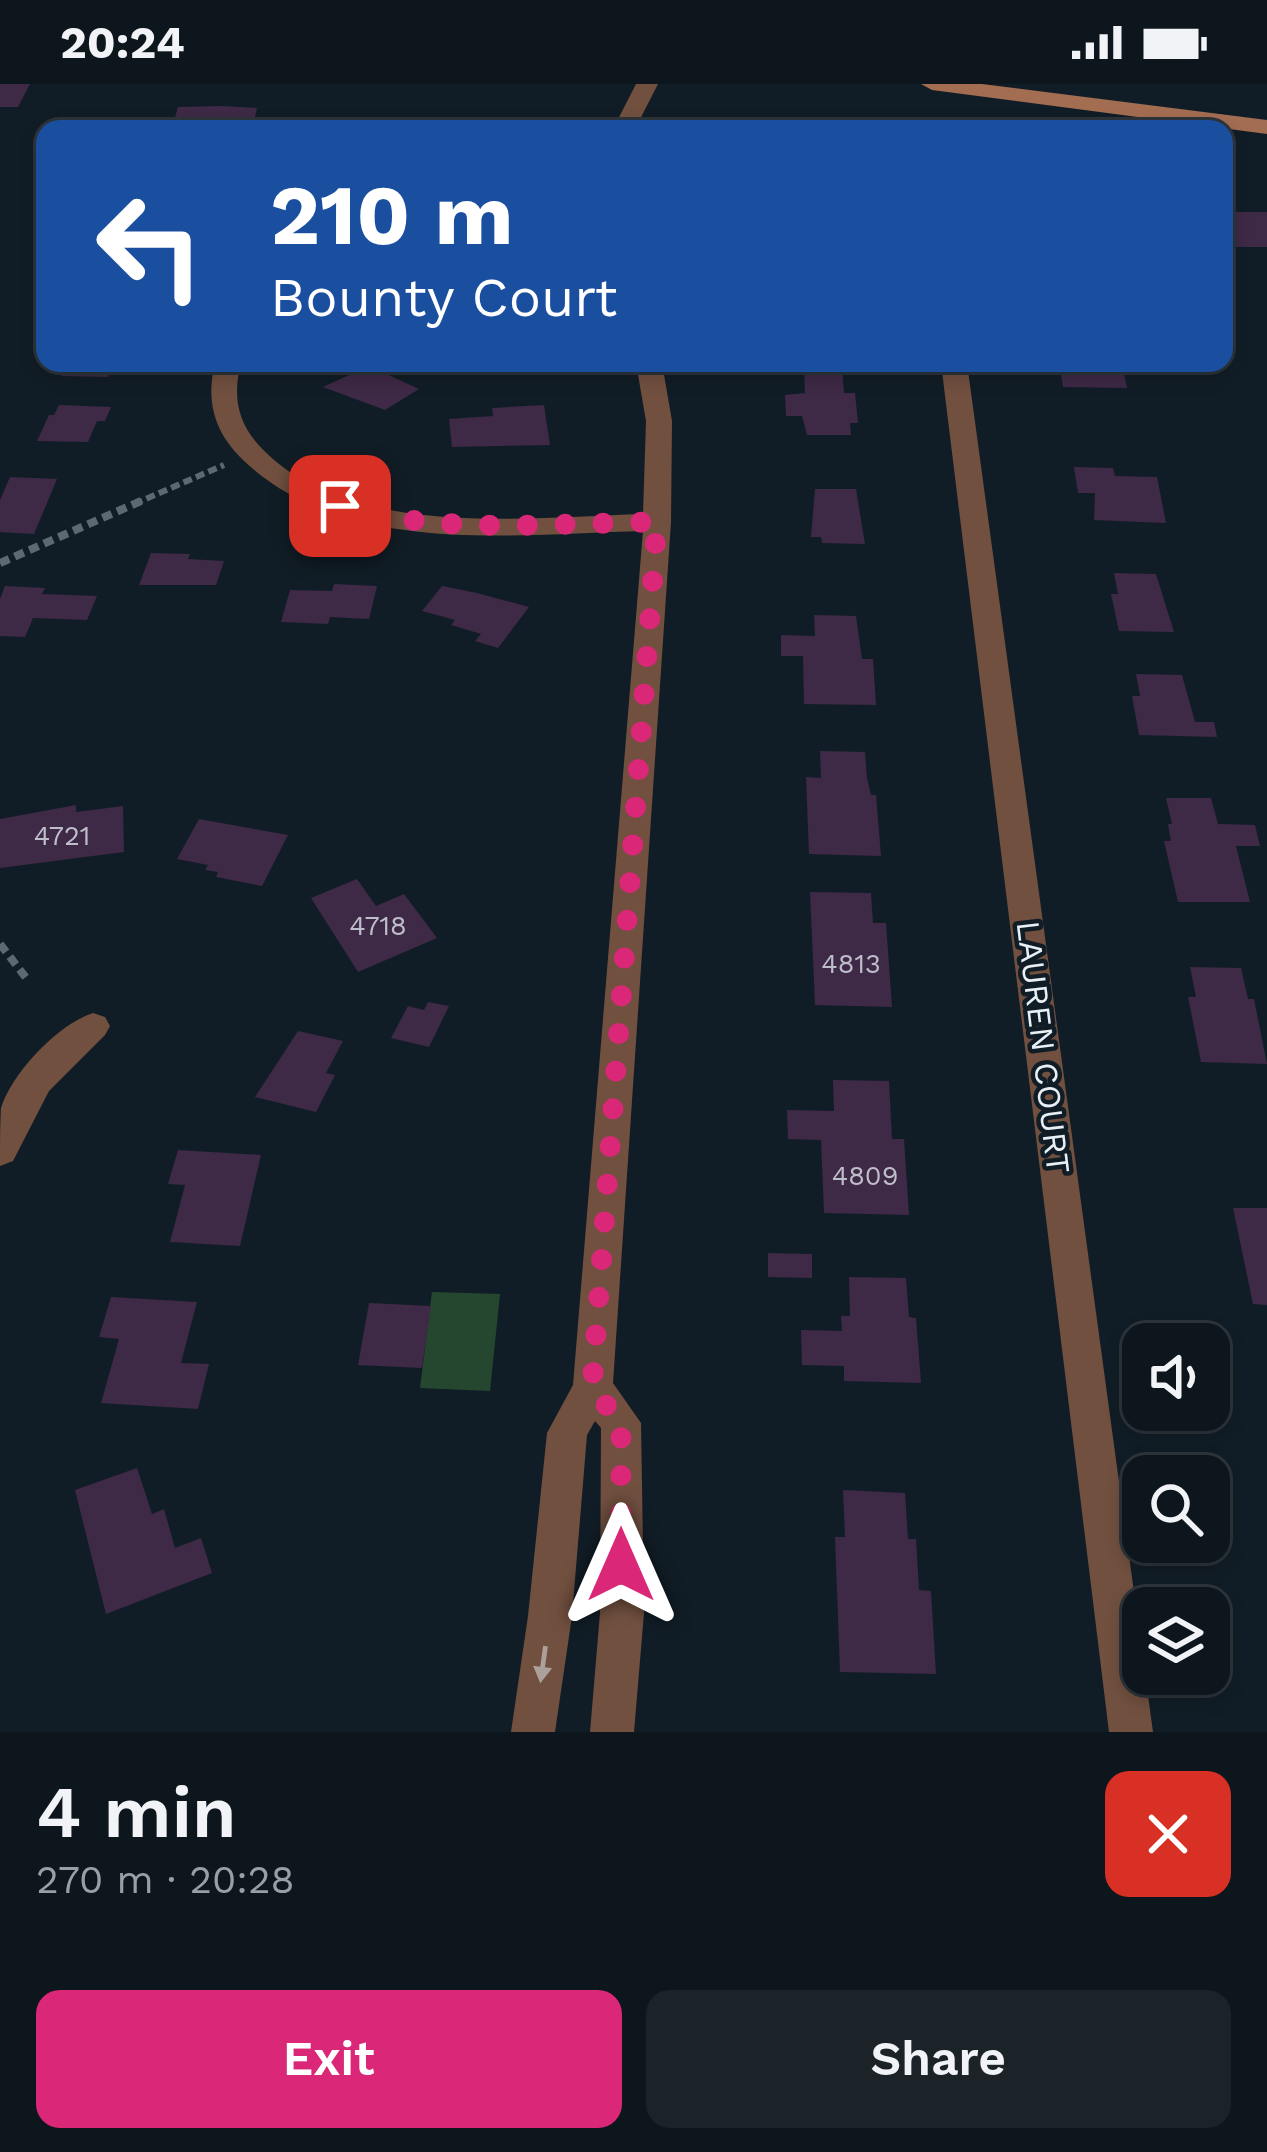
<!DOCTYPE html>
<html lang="en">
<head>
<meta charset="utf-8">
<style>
  body { margin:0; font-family:"Work Sans",sans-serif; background:#1b2329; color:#f1f3f6; height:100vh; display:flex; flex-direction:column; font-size:45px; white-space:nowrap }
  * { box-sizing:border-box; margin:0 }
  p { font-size:39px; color:#9a9fa3 }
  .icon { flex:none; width:66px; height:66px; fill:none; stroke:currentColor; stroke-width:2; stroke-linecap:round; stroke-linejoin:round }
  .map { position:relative; height:1648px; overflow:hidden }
  .sheet { display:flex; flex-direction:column; background:#0d161c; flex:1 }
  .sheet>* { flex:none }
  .guide { position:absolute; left:36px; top:36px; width:1197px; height:252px; border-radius:24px; box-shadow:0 6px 18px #0003,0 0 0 3px #2d353b; background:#1a4fa0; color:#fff; overflow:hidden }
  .buttons { position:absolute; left:1122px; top:1239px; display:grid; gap:24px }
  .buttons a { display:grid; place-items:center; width:108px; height:108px; border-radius:24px; background:#0d161c; box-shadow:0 6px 18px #0003,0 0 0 3px #2d353b; font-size:60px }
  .pin { position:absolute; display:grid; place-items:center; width:102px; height:102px; color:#fff; margin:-51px; border-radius:24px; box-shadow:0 6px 18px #0006 }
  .me { position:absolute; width:132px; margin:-66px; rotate:0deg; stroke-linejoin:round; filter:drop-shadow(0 0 9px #0008) }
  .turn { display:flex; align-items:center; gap:42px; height:252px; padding:0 36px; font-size:54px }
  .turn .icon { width:156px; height:156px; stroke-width:2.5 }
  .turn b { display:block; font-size:84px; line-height:102px }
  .round { display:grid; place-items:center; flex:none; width:126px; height:126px; border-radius:24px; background:#1b2329 }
  .headline { display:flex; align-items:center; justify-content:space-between; height:204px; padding:0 36px }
  h1 { font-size:72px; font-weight:600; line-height:90px }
  .cta { display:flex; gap:24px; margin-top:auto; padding:24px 36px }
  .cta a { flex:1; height:138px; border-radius:24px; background:#db2777; color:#fff; font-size:48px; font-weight:600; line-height:138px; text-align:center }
  .cta a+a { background:#1b2329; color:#f1f3f6 }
  .status { display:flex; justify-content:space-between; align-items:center; height:84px; padding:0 60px; background:#0d161c; direction:ltr }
  .status svg { height:33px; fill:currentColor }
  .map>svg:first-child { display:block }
</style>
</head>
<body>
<div class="status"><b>20:24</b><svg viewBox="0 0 49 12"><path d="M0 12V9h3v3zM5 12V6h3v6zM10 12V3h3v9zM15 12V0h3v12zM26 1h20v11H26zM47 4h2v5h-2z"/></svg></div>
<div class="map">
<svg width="1267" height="1648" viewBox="0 0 1267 1648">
  <rect width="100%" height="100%" fill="#111d26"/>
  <path fill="#26472f" d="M432,1208l68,2 -10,97 -70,-3z"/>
  <path fill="#3e2946" d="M0,0h30l-12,23h-18z
    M178,23l44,-1 35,2 -4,17 -81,3z
    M1225,128h42v35h-33l-3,-12h-7z
    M67,279h47l-6,14 -47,-1z
    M1059,279h63l5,25 -64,-1z
    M369,282l50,23 -34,21 -62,-23z
    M804,282h38l2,27h11l3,30h-8l1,12h-44l-5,-19h-16l-1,-21 20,-2z
    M59,321l52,2 -6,14h-8l-9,21 -51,-1 12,-26h5z
    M544,321l6,40 -98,2 -3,-28 44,-3 -1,-8z
    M1074,383l39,1 2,8 42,1 9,46 -72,-3 1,-27h-17z
    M10,393l47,2 -23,55 -34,-2v-32z
    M815,405h41l9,55 -43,-1 -1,-6h-10z
    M151,469l39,1 -2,5 36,2 -8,24h-77z
    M1114,489l42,1 18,58 -55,-1 -8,-37h7z
    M334,500l43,2 -8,33 -39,-2 -2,7 -47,-2 9,-32 42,1z
    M5,502l40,2 -3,6 55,2 -10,24 -54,-2 -8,19 -25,-1v-37z
    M442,502l35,7 52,14 -31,41 -23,-7 6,-7 -30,-9 4,-5 -33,-9z
    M814,531l42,1 6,43h11l3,46 -72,-1 -1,-48h-22v-21l34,1z
    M1136,590l46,1 13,47h19l3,15 -78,-2 -7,-39h8z
    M820,667l45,1 2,26 4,17h5l5,61 -72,-2 -3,-77 15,1z
    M1166,714h45l7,26 37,1 5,21h-24l14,56h-72l-14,-61h7l-3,-17h4z
    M76,721v7l47,-6 1,46 -124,16v-49z
    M199,735l89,16 -26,51 -46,-9 2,-5 -13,-2 3,-5 -31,-6z
    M357,795l19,27 28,-12 33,44 -79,34 -47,-74z
    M810,808l61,1 2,30h13l6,84 -77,-2z
    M1190,883l51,1 7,31h6l13,65 -66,-2 -13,-65h8z
    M428,918l21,4 -20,41 -38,-9 17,-32 16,4z
    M298,947l45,10 -17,32 9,2 -19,37 -61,-15z
    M833,996l56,1 3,58h12l5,76 -85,-2 -3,-73 -33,-1 -1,-29 47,1z
    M178,1066l83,5 -21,91 -70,-4 15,-57 -17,-1z
    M1233,1124h34v97l-14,-1z
    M768,1169l44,1v24l-44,-1z
    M849,1193l57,1 3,39 7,1 5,65 -77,-2v-15l-42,-1 -1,-35 41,1 -1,-15h9z
    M111,1213l86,5 -16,61 28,1 -11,45 -97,-6 18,-64 -20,-2z
    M369,1219l62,3 -9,62 -64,-3z
    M137,1384l15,46 12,-5 11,39 26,-10 11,35 -106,41 -31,-124z
    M843,1406l62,3 3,46h8l3,51 12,1 5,83 -96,-2 -5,-135h10z"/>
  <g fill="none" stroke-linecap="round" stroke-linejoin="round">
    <path stroke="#5d6870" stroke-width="6" stroke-dasharray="9 4.5" stroke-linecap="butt" d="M134,420l90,-39"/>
    <path stroke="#5d6870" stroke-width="8" stroke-dasharray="10 6" stroke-linecap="butt" d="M0,479l141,-62
      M0,860l27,35"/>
    <path fill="#71503f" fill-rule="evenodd" d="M636,0h22l-23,45h-22z
      M215,279h26c-11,42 1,70 33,97 92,78 257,57 369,54l3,-93 -10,-58h26l10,58 -1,101 -58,861 28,40 3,190 -10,119h-44l10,-119 1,-185 -6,-7 -8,14 -15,181 -17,116h-44l17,-116 19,-183 26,-48 70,-854c-125,3 -289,25 -391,-63 -34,-28 -48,-61 -37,-105z
      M941,279h26l186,1369h-44z
      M93,929l12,4 5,9 -5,9 -56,56 -36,70 -13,5c0,-18 0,-42 1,-58 11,-35 57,-84 92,-95z"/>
    <path fill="#a36d52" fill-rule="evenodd" d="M921,0h61l285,36v14l-335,-44z"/>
  </g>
  <defs><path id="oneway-solid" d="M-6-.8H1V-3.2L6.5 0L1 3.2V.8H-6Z" transform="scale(3)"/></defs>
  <use fill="#aca09a" href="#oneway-solid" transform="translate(543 1580) rotate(98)"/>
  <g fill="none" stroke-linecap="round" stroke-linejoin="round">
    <path stroke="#db2777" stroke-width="21" stroke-dasharray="0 37.8" d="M340,422c99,29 214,17 317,16l-65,866 29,35v142"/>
  </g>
  <g text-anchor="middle" stroke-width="9" stroke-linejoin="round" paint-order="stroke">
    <g font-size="27" fill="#bebeca">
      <text x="62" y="761">4721</text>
      <text x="378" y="851">4718</text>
      <text x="851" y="889">4813</text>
      <text x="865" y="1101">4809</text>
    </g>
    <g font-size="33" fill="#e8f0f6" stroke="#111d26">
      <text transform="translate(1044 963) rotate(83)" y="12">LAUREN COURT</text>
    </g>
  </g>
</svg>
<div class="buttons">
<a><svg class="icon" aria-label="sound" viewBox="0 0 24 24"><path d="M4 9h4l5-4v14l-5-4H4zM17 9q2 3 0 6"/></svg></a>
<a><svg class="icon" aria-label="search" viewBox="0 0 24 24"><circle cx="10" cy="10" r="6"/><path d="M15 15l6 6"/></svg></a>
<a><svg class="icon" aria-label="layers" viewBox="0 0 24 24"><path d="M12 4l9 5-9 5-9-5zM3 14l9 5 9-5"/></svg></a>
</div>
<div class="pin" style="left:340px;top:422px;background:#d93025"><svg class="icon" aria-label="arrive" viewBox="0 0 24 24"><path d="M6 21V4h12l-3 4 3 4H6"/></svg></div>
<svg class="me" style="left:621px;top:1481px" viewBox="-20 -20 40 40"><path d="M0-17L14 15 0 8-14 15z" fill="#db2777" stroke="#fff" stroke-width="4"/></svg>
<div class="guide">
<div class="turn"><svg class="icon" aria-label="left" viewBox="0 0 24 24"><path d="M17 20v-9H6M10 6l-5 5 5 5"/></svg><div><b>210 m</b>Bounty Court</div></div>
</div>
</div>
<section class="sheet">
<div class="headline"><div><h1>4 min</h1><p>270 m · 20:28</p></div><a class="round" style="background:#d93025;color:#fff"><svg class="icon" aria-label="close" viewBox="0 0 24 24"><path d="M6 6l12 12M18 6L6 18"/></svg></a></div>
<div class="cta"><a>Exit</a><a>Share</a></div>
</section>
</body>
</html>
